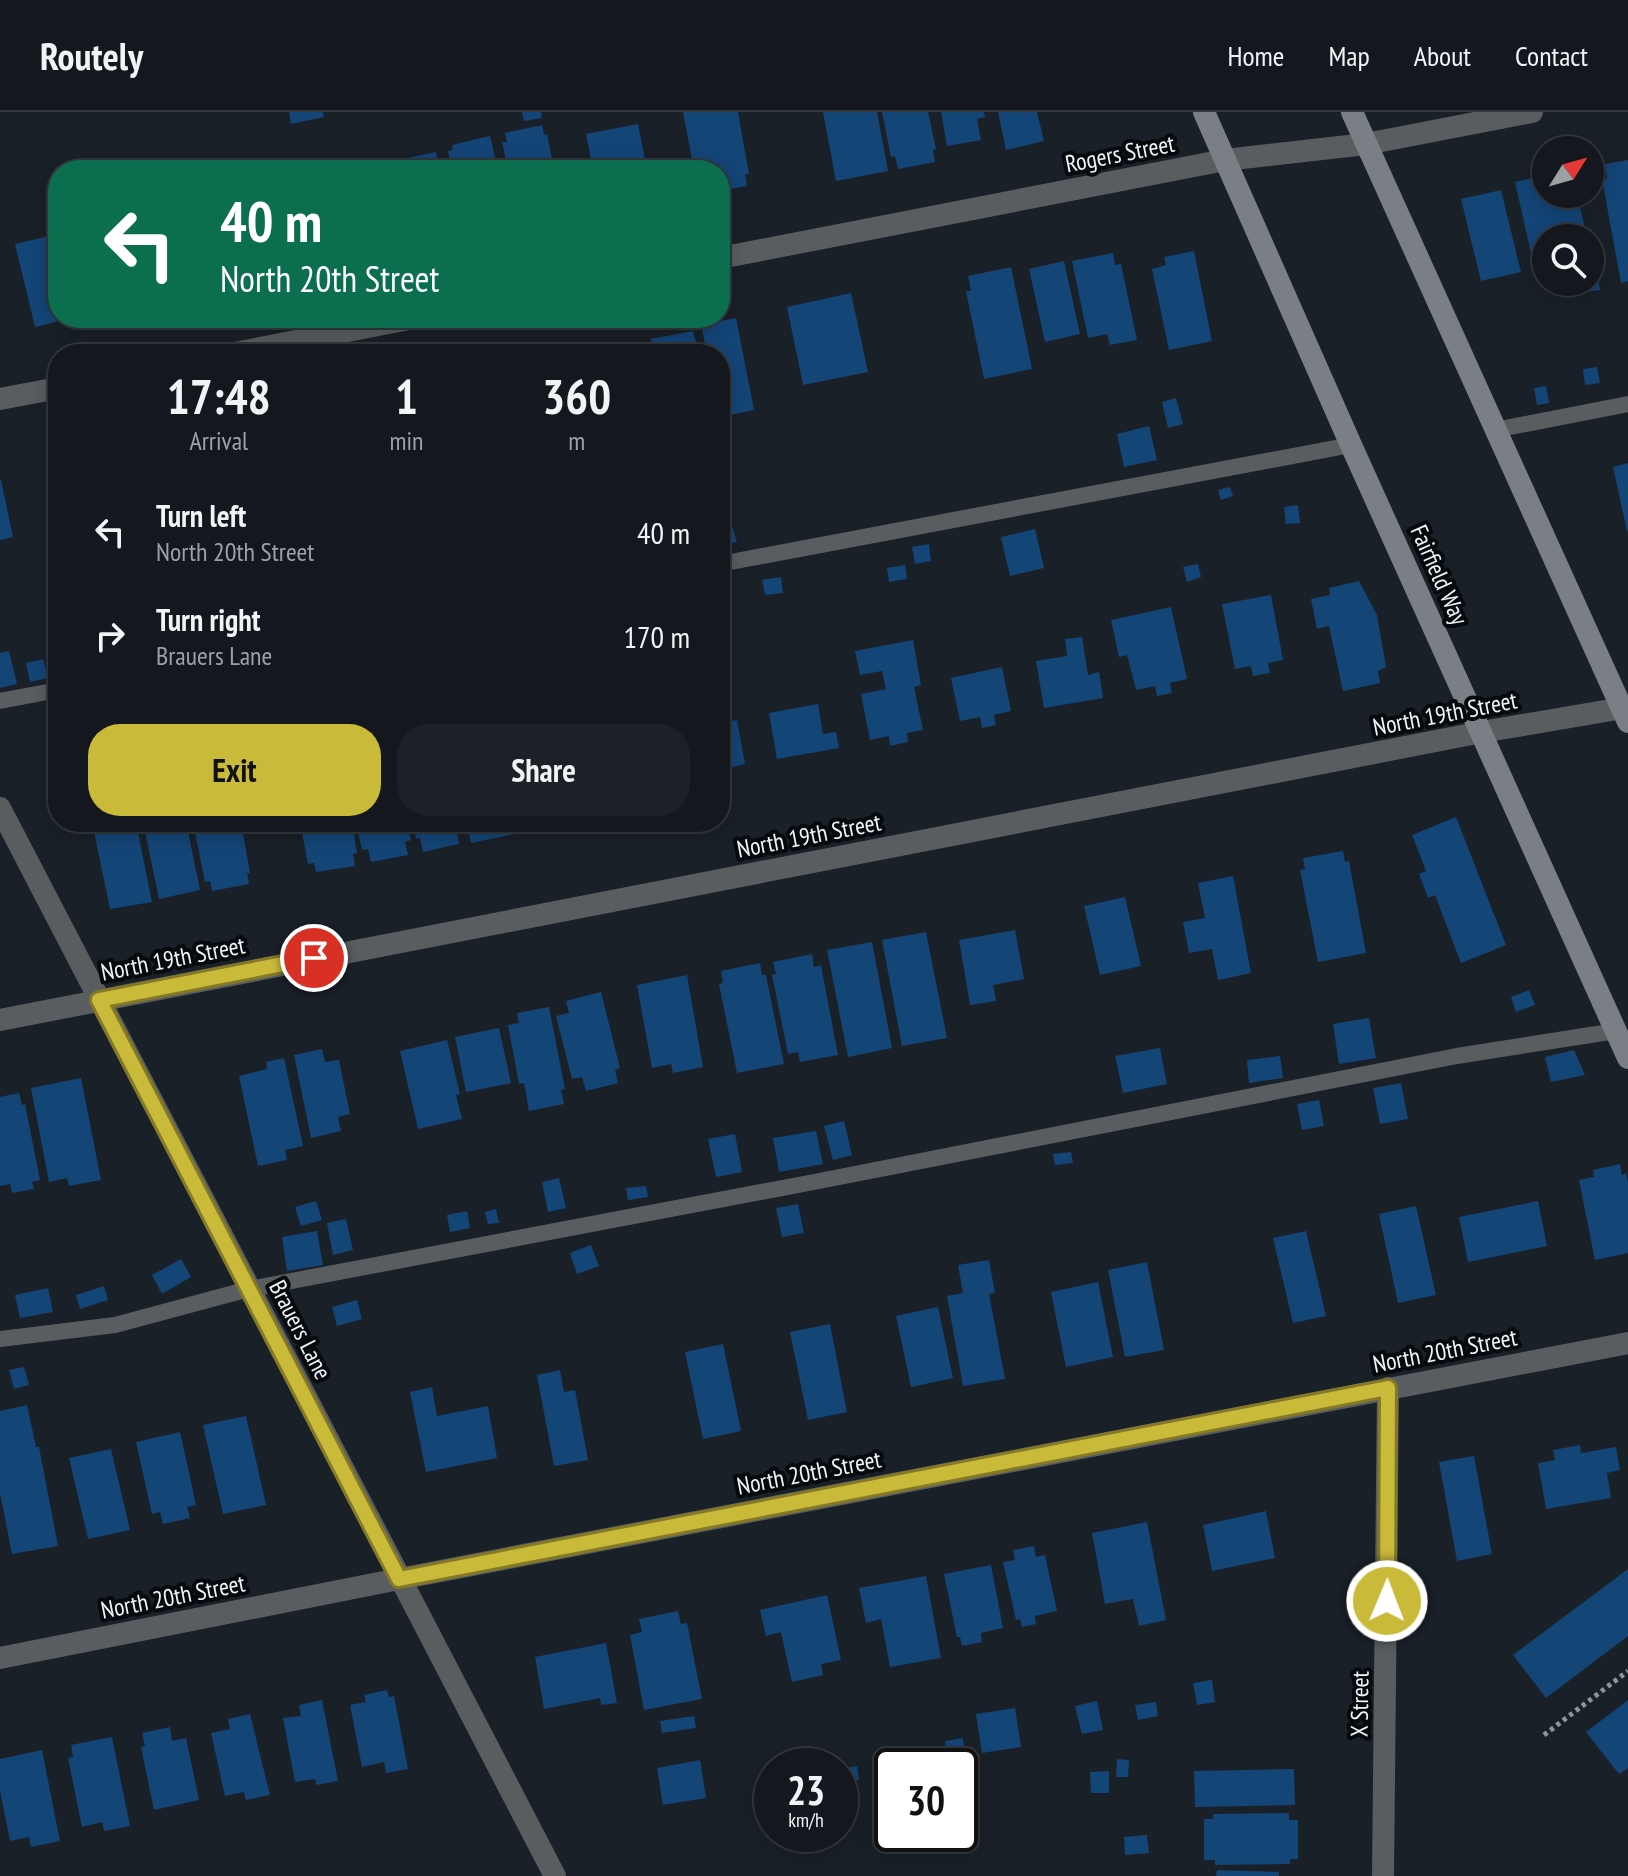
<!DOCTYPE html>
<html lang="en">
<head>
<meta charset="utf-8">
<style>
  body { margin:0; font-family:"PT Sans Narrow",sans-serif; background:#1d2127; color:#f1f3f6; height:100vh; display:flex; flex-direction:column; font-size:30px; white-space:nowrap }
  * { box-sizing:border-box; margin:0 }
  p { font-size:26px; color:#9da0a4 }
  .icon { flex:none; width:44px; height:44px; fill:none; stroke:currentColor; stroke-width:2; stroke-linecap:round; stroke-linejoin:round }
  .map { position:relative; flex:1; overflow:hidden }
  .sheet { position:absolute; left:48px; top:232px; width:682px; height:488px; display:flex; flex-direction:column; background:#14181e; border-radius:32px; box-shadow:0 4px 20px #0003,0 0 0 2px #33373c }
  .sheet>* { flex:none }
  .guide { position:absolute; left:48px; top:48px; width:682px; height:168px; border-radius:32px; box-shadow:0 4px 20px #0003,0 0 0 2px #33373c; background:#0b6e4f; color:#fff; overflow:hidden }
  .needle { width:52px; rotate:53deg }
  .controls { position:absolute; left:1532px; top:24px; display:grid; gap:16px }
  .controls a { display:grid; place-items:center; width:72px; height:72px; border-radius:50%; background:#14181e; box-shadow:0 4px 20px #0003,0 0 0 2px #33373c; font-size:40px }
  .speed { position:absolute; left:754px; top:1636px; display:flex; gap:16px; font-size:40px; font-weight:700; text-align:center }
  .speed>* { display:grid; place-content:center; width:104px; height:104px; border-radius:50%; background:#14181e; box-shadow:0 4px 20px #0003,0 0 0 2px #33373c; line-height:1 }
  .speed small { font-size:20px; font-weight:400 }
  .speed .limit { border:4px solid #111; border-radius:12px; background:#fff; color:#111 }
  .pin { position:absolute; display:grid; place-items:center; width:68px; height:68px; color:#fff; margin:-34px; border:4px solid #fff; border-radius:50%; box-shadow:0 2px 8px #0007 }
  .me { position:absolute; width:88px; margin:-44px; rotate:1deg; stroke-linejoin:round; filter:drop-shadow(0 0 6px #0008) }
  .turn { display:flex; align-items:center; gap:28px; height:168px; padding:0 40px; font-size:36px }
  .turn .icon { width:104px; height:104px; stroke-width:2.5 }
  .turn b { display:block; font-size:56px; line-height:68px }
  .eta { display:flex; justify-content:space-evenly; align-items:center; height:136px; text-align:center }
  .eta b { font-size:48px; font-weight:600; line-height:56px }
  .cta { display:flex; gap:16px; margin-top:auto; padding:16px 40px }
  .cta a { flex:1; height:92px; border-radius:32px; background:#caba3a; color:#111; font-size:32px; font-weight:600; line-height:92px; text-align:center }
  .cta a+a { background:#1d2127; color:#f1f3f6 }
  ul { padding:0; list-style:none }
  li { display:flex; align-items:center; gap:24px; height:104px; padding:0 40px }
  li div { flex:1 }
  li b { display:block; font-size:30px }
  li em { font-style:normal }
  header { display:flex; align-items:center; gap:48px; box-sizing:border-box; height:112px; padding:0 40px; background:#14181e; border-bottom:2px solid #33373c }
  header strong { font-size:38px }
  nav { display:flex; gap:44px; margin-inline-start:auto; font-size:28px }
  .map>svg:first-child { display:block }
</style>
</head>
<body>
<header>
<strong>Routely</strong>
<nav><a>Home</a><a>Map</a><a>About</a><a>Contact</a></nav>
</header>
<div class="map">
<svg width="1628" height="1764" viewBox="0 0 1628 1764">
  <rect width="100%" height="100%" fill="#1a2028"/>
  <path fill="#144577" d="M289,0h34l1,5 -33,7z
    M522,0h19l1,6 -18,3z
    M683,0h55l11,62h-4l2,12 -27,5v-21h-26z
    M823,0h54l11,59 -52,10z
    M882,0h46l8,37 -3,1 2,12 -37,7 -3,-13 -4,1z
    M941,0h43l1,5 -8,2 4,21 -34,6z
    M998,0h39l7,29 -38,9z
    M638,12l9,46h-54l-7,-36z
    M542,13l2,10 3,-1 7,36h-46l-6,-28h5l-2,-9z
    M490,24l8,34h-46l-4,-19 5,-1 -1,-5z
    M436,40l4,18h-34l-3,-11z
    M1628,48v121l-7,2 -19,-104h5l-2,-15z
    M1546,63v19h31l10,44h-41v11l-15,4 -16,-71z
    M58,78v18l-5,2 -6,-16z
    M1501,78l20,82 -40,9 -20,-82z
    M58,122v84l9,1 -32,8 -20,-83z
    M1194,139l18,90 -43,9 -17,-81 14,-4 -2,-8z
    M1113,141l2,12 6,-1 16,76 -27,5 -3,-11 -19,4 -16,-77z
    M1064,149l16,73 -35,8 -16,-73z
    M1011,155l21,102 -48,10 -18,-88h5l-3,-15z
    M1597,160l3,18 -24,3 -2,-11h16v-9z
    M851,181l17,79 -65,13 -16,-78z
    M736,206l18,92 -34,7v-63h-13l-6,-29z
    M693,219l3,12h3l2,11h-47l-3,-15z
    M1597,255l3,16 -15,2 -2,-16z
    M1546,274l3,17 -12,2 -3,-17z
    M1176,286l7,26 -15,4 -6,-26z
    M1149,314l8,34 -33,7 -7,-33z
    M1628,351v68h-1l-14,-64z
    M0,368h1l12,57 -13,3z
    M1230,375l3,9 -12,4 -3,-10z
    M1298,393l2,18 -14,1 -2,-17z
    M732,414l5,16 -17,4v-17z
    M1035,417l9,39 -34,8 -9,-39z
    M929,432l2,17 -16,3 -3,-17z
    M1198,452l3,13 -14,5 -4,-15z
    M905,453l2,14 -18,3 -2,-14z
    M781,465l2,16 -18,2 -3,-15z
    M1359,469l18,34 9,52 -8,4 2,12 -37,8 -14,-65 -12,3 -6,-30 19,-4 -1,-7z
    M1271,483l12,65 -15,3 2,10 -17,3 -2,-10 -16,3 -13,-65z
    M1171,495l16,72 -17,4 2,10 -15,3 -2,-10 -19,4 -9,-35 -8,2 -8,-37z
    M1082,525l6,38 11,-3 4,26 -59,10 -8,-47 31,-5 -2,-17z
    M913,528l8,45 -7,2 9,43 -16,3 1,9 -18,4 -1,-10 -19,4 -9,-46 25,-5 -4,-18 -22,4 -5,-24z
    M9,539l8,33 -17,4v-35z
    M43,547l5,19 -18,4 -4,-19z
    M1002,555l9,44 -17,4 2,10 -14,3 -2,-11 -20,4 -9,-43z
    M818,592l5,30 13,-2 3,16 -62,11 -8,-46z
    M737,608l8,44 -16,4 1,9 -10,2v-56z
    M1456,705l50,128 -45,18 -26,-68 -7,3 -9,-24 7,-3 -14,-36z
    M92,710h44l16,80 -42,7z
    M143,710h43l14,68 -41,9z
    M193,710h48l9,51h-3l2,11 -37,7 -2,-10 -5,1z
    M300,710h52l5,31 -4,1 2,12 -39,6 -2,-9 -6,1z
    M356,710h51l4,18 -6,2 3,13 -37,7 -3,-13 -6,1z
    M413,710h46l3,10 -5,1 2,11 -36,8 -3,-14 -4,1z
    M467,710h46l2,12 -44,9z
    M530,710h30l1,1 -30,7z
    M1343,739l2,11 4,-1 17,92 -48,9 -18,-92 5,-1 -2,-11z
    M1233,764l18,97 -33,7 -6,-31 -23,4 -6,-31 22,-4 -7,-35z
    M1125,785l16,69 -41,9 -16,-69z
    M1015,818l9,49 -31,6 3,16 -26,4 -11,-65z
    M926,820l21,106 -45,8 -20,-106z
    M872,830l20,106 -44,9 -21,-107z
    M812,842l2,13 7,-2 17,90 -38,7 -2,-10 -10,2 -16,-79 4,-1 -3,-12z
    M760,851l2,12h4l18,89 -47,9 -18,-89 4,-1 -2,-12z
    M687,863l16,92 -30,6 -2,-9 -19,4 -15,-83z
    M1529,878l6,15 -19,7 -5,-15z
    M601,880l19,76 -5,2 3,13 -32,8 -4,-14 -10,2 -16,-63 13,-3 -3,-12z
    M549,895l16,82 -4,1 3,14 -35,7 -5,-28 -5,1 -11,-59 11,-2 -2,-10z
    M1369,906l7,40 -37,6 -6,-40z
    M499,916l12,55 -45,9 -11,-55z
    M447,928l13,54 -4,1 6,24 -44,10 -18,-78z
    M1160,936l7,36 -44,9 -8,-37z
    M322,937l3,13 14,-2 11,54 -12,3 3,14 -30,7 -17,-83z
    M1574,938l11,25 -34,7 -6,-25z
    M1280,944l3,22 -34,5 -2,-23z
    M284,946l19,88 -18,4 2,10 -29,6 -19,-90 28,-7 -1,-7z
    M81,966l20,102 -32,6 -2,-8 -18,4 -18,-94z
    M1401,971l7,36 -28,5 -7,-36z
    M19,981l3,12 3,-1 15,76 -8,2 2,7 -22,4 -2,-9 -10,2v-89z
    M1319,988l5,26 -22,4 -5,-26z
    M844,1009l8,34 -19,5 -9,-34z
    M816,1019l7,33 -44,8 -6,-34z
    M735,1022l7,38 -26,5 -8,-38z
    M1071,1040l2,11 -18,2 -2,-11z
    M1620,1052l2,11 4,-2 2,9v71l-33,7 -16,-80 15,-3 -1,-7z
    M559,1066l7,30 -18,4 -6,-30z
    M646,1074l2,11 -20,3 -2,-12z
    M316,1089l6,19 -21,6 -6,-19z
    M1538,1089l9,45 -79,16 -9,-45z
    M798,1092l6,29 -22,4 -6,-29z
    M1416,1094l20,89 -38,8 -19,-89z
    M496,1097l3,14 -11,1 -3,-12z
    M467,1099l3,17 -20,4 -3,-17z
    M346,1107l7,31 -20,5 -6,-32z
    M317,1119l6,34 -36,6 -5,-34z
    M1306,1119l20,85 -33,7 -20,-85z
    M591,1133l8,21 -22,8 -7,-21z
    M181,1147l10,18 -29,17 -10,-19z
    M989,1148l6,33 -6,1 16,85 -42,7 -16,-90 16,-3 -5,-28z
    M1147,1150l17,88 -39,7 -17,-87z
    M1098,1170l15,75 -47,10 -15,-75z
    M104,1174l4,14 -28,9 -4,-14z
    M48,1176l5,24 -33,6 -5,-23z
    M357,1188l5,19 -25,7 -5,-19z
    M938,1195l15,71 -42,9 -15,-71z
    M830,1212l17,88 -39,8 -18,-88z
    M723,1232l18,87 -38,8 -18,-87z
    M24,1255l5,18 -15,4 -5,-19z
    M560,1258l4,22 11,-2 13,70 -34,6 -17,-91z
    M432,1275l5,29 51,-10 9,52 -71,14 -16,-80z
    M27,1293l9,42h3l19,99 -46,8 -12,-61v-82z
    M246,1304l20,89 -43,9 -20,-89z
    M180,1320l16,73 -9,2 3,11 -27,6 -3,-12 -8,2 -16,-72z
    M1580,1333l1,8 35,-6 4,23 -13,3 4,25 -65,11 -8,-46 17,-3 -2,-10z
    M111,1337l19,81 -42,9 -19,-81z
    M1474,1344l18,98 -35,7 -18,-99z
    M1266,1399l9,47 -63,13 -9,-46z
    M1147,1410l19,98 -27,6 -6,-27 -28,5 -13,-71z
    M1034,1434l2,11 9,-2 12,56 -22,5 1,8 -14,3 -2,-8 -4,1 -13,-58 12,-2 -2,-10z
    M991,1453l12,63 -22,5 1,9 -20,4 -2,-9h-3l-13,-63z
    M1628,1457v67l-82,62 -33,-43z
    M926,1464l15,82 -51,9 -9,-48 -15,4 -7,-35z
    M827,1483l14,65 -20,4 2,11 -31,7 -11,-50 -15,4 -6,-26z
    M678,1499l3,13 6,-1 15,76 -58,11 -14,-75 12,-3 -3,-13z
    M606,1531l11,60 -16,2 -1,-7 -56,11 -9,-52z
    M1212,1568l3,22 -18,3 -4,-22z
    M387,1578l2,7 5,-1 14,73 -22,4 -2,-11 -22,5 -12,-62 16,-3 -2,-7z
    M322,1588l16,81 -22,4 -1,-6 -20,3 -12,-64 18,-2 -2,-11z
    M1628,1588v68l-9,6 -33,-42z
    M1097,1589l6,29 -21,4 -7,-28z
    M1156,1590l2,14 -20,4 -3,-15z
    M1015,1596l6,39 -39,6 -6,-39z
    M250,1602l20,81 -24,5 -2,-8 -19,4 -14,-63 19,-4 -2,-10z
    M694,1604l2,12 -34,5 -2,-12z
    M170,1615l2,14 14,-3 13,62 -45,10 -13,-63 4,-1 -3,-13z
    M112,1625l18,89 -26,5 -2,-9 -20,5 -14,-69 5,-1 -2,-12z
    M963,1626l2,16 -18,3 -2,-16z
    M42,1638l18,91 -29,6 -2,-10 -19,4 -10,-50v-32z
    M891,1642l3,12 -14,5 -3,-13z
    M1117,1647l12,1 -1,17h-12z
    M700,1648l6,38 -43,7 -6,-37z
    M857,1654l2,14 -19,4v-15z
    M1294,1657l1,36 -100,2 -1,-36z
    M1109,1659v22h-18l-1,-21z
    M1289,1701v7h9v39h-8v5l-75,1v-5h-11v-41h9v-5z
    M1147,1723l2,18 -24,2 -1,-18z
    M1217,1758l62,2v4h-63z"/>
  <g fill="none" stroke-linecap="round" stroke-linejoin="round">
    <path stroke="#8f949a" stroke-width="5" stroke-dasharray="4 4" stroke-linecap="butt" d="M1544,1623l84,-64"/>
    <path stroke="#595d60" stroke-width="16" d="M1495,318l133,-26
      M720,452l631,-119
      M0,589l58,-11
      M0,1227l115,-14 134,-36 565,-107 643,-126 159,-25"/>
    <path stroke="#595d60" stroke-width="22" d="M720,146l505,-98 141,-16 166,-32
      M230,242l184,-36
      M0,287l58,-11
      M0,696l555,1068
      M0,908l1482,-288 146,-25
      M0,1546l399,-79 1229,-236
      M1383,1764l5,-488"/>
    <path stroke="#7a7f85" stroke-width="22" d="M1204,0l147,333 277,613
      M1352,0l276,610"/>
  </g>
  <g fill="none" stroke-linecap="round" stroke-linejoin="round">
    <defs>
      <path id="route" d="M314,846l-215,42 300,579 989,-191 -1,213"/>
    </defs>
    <use href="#route" stroke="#837926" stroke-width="20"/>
    <use href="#route" stroke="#caba3a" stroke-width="14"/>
  </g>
  <g text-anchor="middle" stroke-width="8" stroke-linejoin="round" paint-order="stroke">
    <g font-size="24" fill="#f0f5fa" stroke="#070a0d">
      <text transform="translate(1120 42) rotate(-11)" y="8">Rogers Street</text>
      <text transform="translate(1439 463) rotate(66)" y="8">Fairfield Way</text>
      <text transform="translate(1445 602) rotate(-11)" y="8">North 19th Street</text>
      <text transform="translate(809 724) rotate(-11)" y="8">North 19th Street</text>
      <text transform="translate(173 847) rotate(-11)" y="8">North 19th Street</text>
      <text transform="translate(300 1218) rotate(63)" y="8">Brauers Lane</text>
      <text transform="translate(1445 1239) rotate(-11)" y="8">North 20th Street</text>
      <text transform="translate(809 1361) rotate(-11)" y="8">North 20th Street</text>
      <text transform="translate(173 1485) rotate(-11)" y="8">North 20th Street</text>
      <text transform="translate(1360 1592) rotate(-89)" y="8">X Street</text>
    </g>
  </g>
</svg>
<div class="controls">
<a><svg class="needle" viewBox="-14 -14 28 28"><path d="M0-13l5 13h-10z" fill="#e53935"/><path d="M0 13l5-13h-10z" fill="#9da0a4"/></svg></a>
<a><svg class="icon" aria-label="search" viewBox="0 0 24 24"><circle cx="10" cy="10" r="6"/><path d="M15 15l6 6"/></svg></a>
</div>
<div class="speed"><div>23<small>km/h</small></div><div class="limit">30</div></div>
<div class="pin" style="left:314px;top:846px;background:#d93025"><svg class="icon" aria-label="arrive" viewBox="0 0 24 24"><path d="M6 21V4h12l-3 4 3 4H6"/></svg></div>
<svg class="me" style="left:1387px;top:1489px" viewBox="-20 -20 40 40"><circle r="17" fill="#caba3a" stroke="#fff" stroke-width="3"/><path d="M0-11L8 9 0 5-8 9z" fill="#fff"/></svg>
<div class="guide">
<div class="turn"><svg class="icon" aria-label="left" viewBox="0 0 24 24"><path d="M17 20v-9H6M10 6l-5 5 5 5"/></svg><div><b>40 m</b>North 20th Street</div></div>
</div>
<section class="sheet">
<div class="eta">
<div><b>17:48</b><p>Arrival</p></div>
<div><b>1</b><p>min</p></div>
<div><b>360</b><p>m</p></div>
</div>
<ul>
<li><svg class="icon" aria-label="left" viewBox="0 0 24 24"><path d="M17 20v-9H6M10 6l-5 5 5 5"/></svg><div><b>Turn left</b><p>North 20th Street</p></div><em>40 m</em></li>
<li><svg class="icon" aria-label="right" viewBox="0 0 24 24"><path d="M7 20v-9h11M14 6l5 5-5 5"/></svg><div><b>Turn right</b><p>Brauers Lane</p></div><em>170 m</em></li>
</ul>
<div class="cta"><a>Exit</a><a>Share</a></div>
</section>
</div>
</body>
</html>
